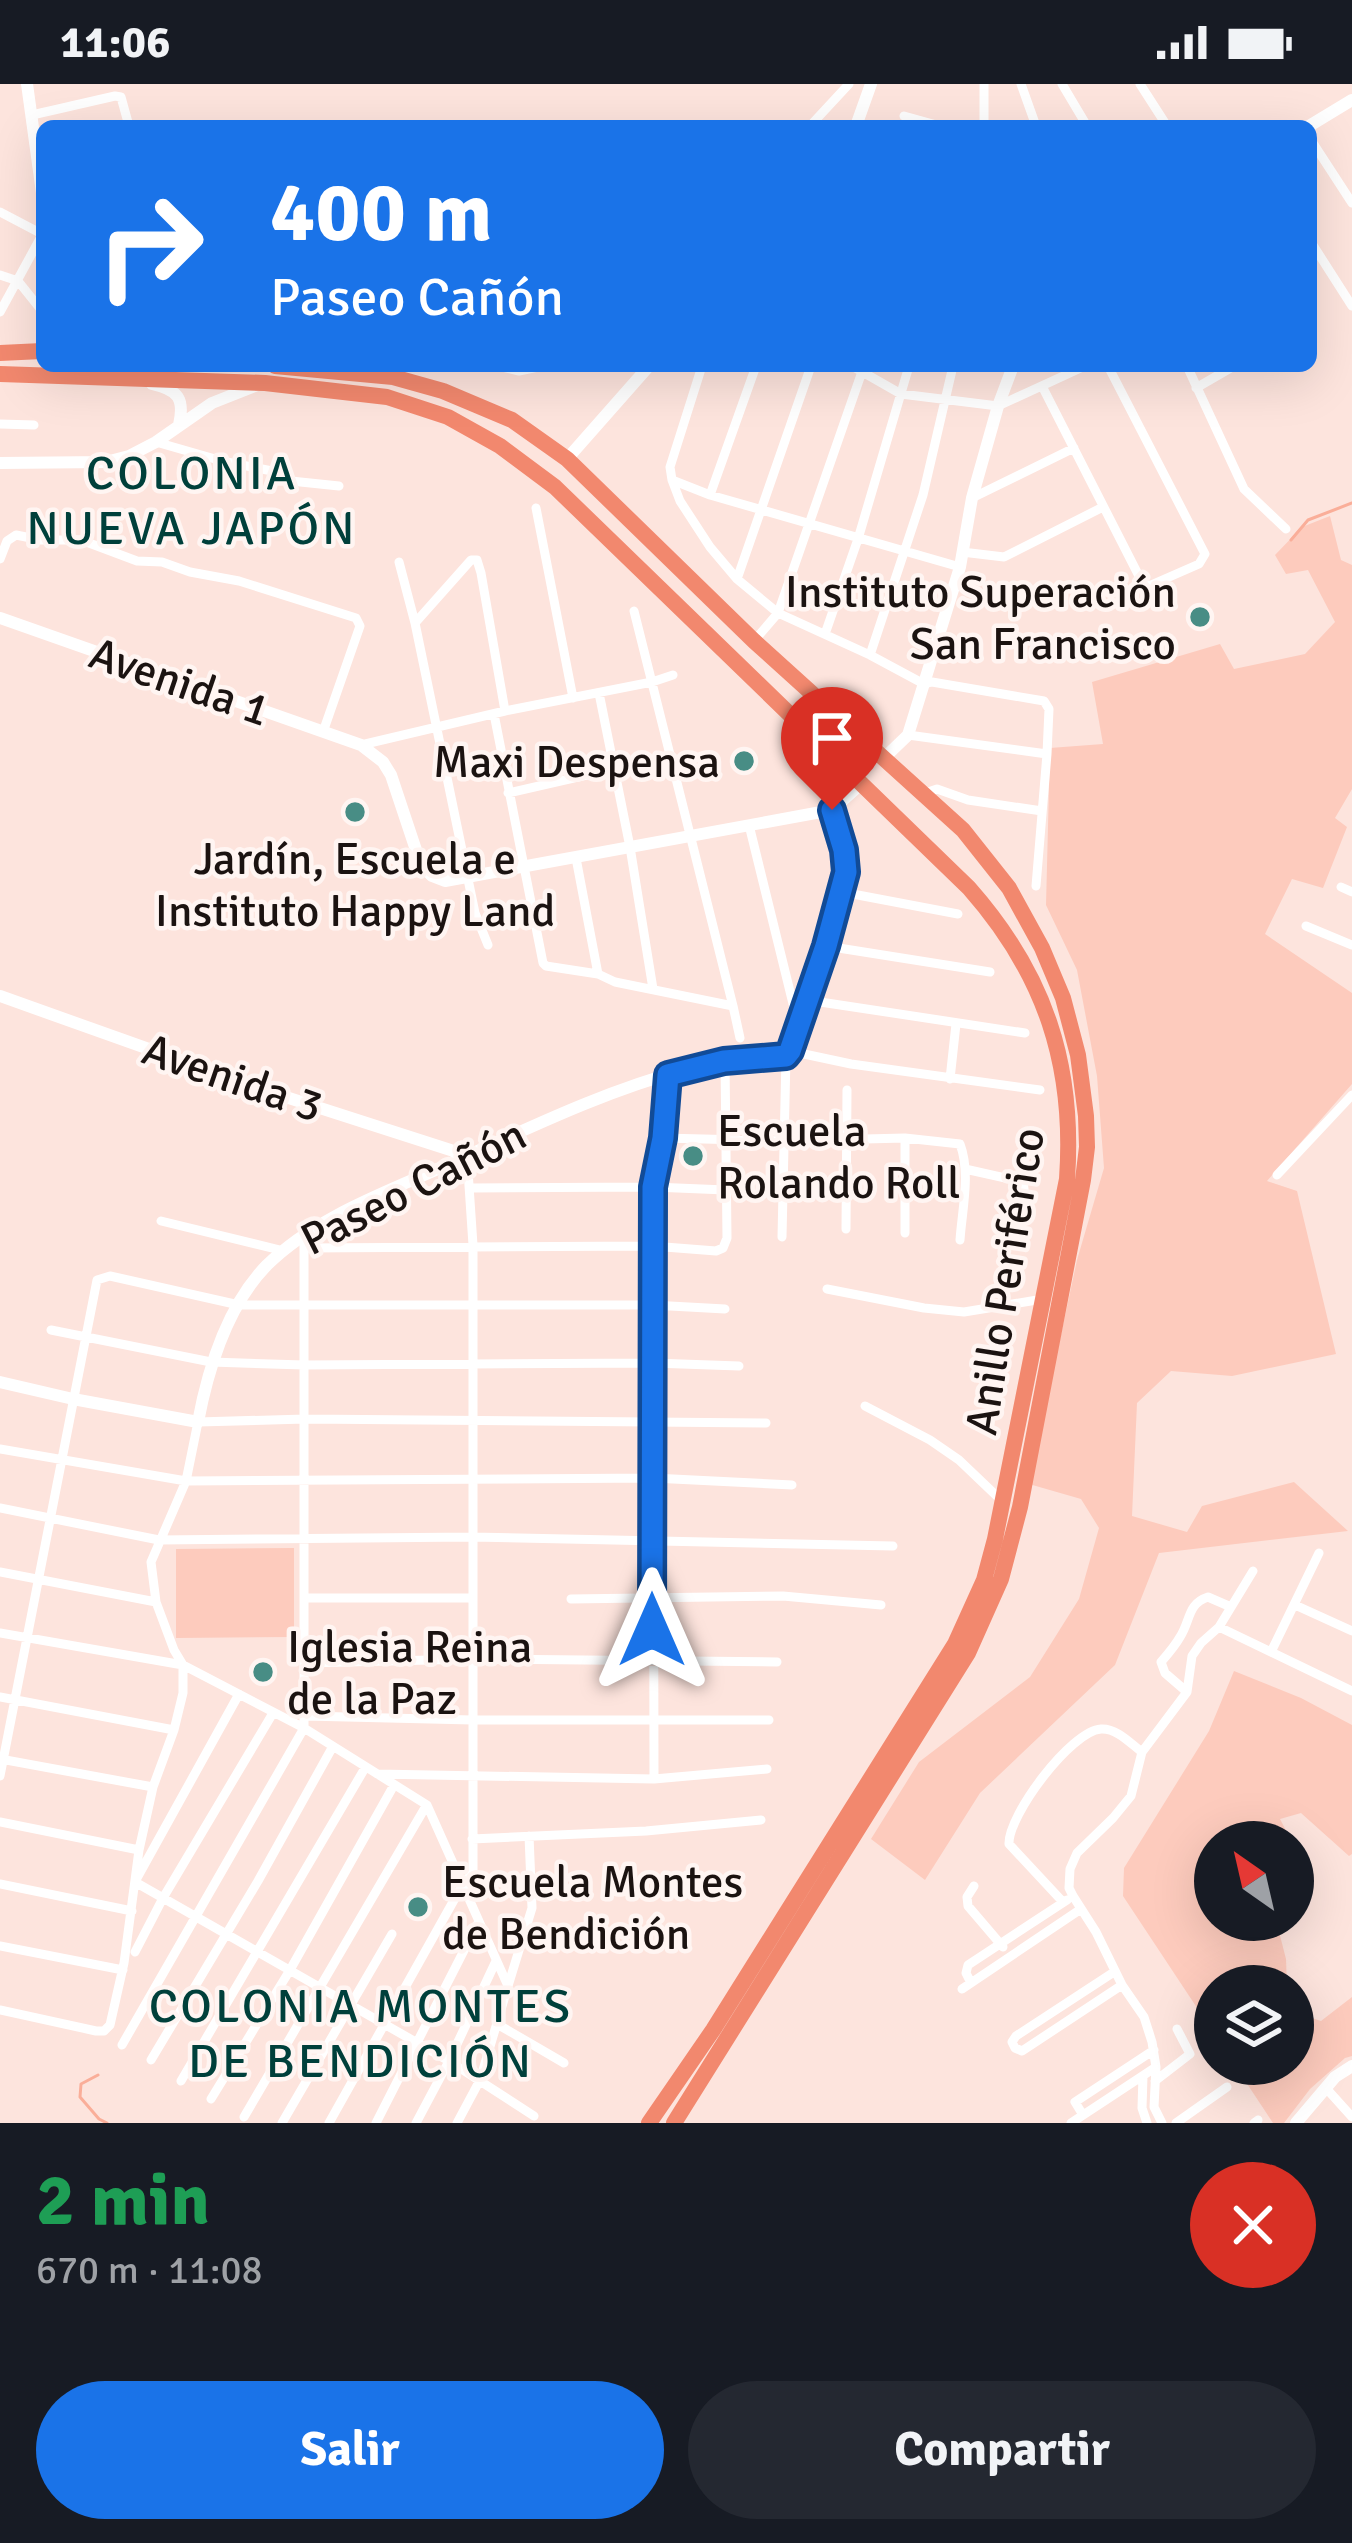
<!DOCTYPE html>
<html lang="es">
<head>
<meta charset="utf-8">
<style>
  body { margin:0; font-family:Signika,sans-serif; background:#242831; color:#f1f3f6; height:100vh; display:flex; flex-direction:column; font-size:45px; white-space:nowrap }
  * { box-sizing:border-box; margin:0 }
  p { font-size:39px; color:#9ea1a6 }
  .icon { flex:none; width:66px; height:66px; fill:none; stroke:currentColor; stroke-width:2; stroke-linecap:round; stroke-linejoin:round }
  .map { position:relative; height:2039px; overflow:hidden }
  .sheet { display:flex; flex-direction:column; background:#171b24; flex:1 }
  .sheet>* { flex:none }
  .banner { position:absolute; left:36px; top:36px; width:1281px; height:252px; border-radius:18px; box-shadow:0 12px 48px #0002; background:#1a73e8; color:#fff; overflow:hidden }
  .needle { width:78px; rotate:326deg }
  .controls { position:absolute; left:1194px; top:1737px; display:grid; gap:24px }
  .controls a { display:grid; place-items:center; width:120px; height:120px; border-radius:50%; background:#171b24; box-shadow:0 12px 48px #0002; font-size:60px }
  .pin { position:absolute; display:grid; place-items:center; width:102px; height:102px; color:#fff; margin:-123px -51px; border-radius:50% 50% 50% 0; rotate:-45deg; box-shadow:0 0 12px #0007 }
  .pin .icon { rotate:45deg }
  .me { position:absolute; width:132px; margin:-66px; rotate:0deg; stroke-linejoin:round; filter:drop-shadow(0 0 9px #0008) }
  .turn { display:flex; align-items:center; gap:42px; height:252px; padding:0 36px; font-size:54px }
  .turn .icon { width:156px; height:156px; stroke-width:2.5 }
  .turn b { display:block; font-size:84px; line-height:102px }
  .round { display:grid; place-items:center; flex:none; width:126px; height:126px; border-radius:63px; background:#242831 }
  .head { display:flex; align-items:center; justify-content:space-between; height:204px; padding:0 36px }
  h1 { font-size:72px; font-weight:700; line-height:90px; color:#1e9e55 }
  .button { display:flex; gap:24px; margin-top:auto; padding:24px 36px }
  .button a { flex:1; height:138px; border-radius:72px; background:#1a73e8; color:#fff; font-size:48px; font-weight:700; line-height:138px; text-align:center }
  .button a+a { background:#242831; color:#f1f3f6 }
  .status { display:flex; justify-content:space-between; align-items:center; height:84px; padding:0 60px; background:#171b24; direction:ltr }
  .status svg { height:33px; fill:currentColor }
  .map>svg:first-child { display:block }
</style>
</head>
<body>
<div class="status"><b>11:06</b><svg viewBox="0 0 49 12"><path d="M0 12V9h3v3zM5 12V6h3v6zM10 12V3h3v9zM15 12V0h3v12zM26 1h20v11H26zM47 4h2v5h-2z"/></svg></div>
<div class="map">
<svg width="1352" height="2039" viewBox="0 0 1352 2039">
  <rect width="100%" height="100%" fill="#fde4dd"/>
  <path fill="#fdcbbd" d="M1330,432l11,44 11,5v224l-17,29 12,9 -24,61 -31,-9 -27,55 87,59v91l-85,97 30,10 39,163 -104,22 -61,-5 -34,32 -5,113 55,16 15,-26 92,-24 54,49 -189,22 -44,112 -135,128 -55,87 -54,-41 48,-77 111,-85 49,-78 20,-71 -18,-29 -52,-15 48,-224 27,-92 -7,-92 -20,-106 -31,-65 4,-157 53,-4 -11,-62 128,-38 14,25 71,-15 30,-32 -27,-52 -22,4 -11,-19 27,-28z
    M294,1464v89l-118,1v-89z
    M1234,1587l67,27 51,27v129l-3,2 -48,-43 -21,6 12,23h-77v78h61l10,39 1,27h-72v49l-92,-139 1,-28 85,-137z
    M1352,1913v59l-7,2 -35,31 -26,34h-11l-39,-59h59v-52l28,9z"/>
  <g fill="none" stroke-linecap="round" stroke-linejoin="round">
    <path stroke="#faae99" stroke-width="3" d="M1291,456l17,-20 44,-17
      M98,1991l-17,9 -1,13 19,22 8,4"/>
    <path stroke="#fff" stroke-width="9" d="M984,0v42
      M1021,0l15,42
      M1062,0l25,42
      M1140,0l27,42
      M32,31l83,-19 6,1 8,29
      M904,32l36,10
      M810,42l39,-42
      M1311,56l41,63
      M0,128l42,22
      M1311,158l41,64
      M0,191l18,6 24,30
      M0,228l42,-77
      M498,282l21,5 24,-5
      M702,282l-32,101 2,13 8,21 30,46 27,32 41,34 92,42 54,29 8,-2 112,19 5,8 -2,45 -11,132
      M852,282l49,28 97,12 87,-40
      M1187,282l57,123 42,40
      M1042,302l99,194 4,6 6,-1 48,-21 6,-10 -97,-188
      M1196,304l38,-22
      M0,340l34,1
      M156,358l66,19 50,10 19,10 48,5
      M672,396l38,15 250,72
      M710,411l46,-129
      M972,414l102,-50
      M536,424l37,190
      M962,468l42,5 99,-50
      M0,475l7,-18 9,-6 25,5h40l56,21 25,1 28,10 49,9 117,37 4,8 -37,106
      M399,478l16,61
      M737,495l74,-213
      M634,527l99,395
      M825,550l33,-95 51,-173
      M754,557l24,-28 86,-247
      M870,571l53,-160 30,-129
      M599,609l31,154 23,142
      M494,630l49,249 3,3 52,8 17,8 118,24 7,32
      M908,651l139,19
      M361,661l144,-34 147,-29 21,-7
      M508,709l105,-24
      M925,709l12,-4 31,11 74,11
      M749,741l49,199
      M576,774l22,116
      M1341,803l11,5
      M842,808l116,22
      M1306,842l46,19
      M488,861l-13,-32 -60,-290 56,-63h6l4,13 24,138
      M826,862l164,26
      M807,916l218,33
      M790,967l61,13 189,26
      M950,995l6,-55
      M663,1054l122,3 120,-3 55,6c11,29 2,66 0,96
      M965,1085l58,13 1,7 -11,36
      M1277,1091l75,-80
      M471,1104l182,-1 73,3
      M161,1137l123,30
      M846,1145l1,-139
      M905,1149v-95
      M782,1153l4,-181
      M305,1164l347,-2 64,5 7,-3 4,-10 -2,-177
      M827,1205l97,19 40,4 79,-13
      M51,1246l160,32 93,3 349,-2 86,3
      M865,1322l65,34 29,20 44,42
      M0,1365l186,32 467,-3 139,7
      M0,1424l159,32 313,-3 421,9
      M0,1488l156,30
      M305,1514h168
      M571,1515l212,-3 98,9
      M1295,1521l57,26
      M1219,1543l133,64
      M0,1549l183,32 121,63 123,77 81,181 -28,94 -23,43
      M1271,1568l48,-99
      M305,1579l167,-4 305,3
      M1187,1608l-22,-19 -4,-11c7,-8 14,-16 19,-25 11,-17 7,-33 28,-40l23,10
      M0,1613l174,33
      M305,1632l167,4h297
      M0,1675l153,28
      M377,1690l277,5 113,-10
      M0,1692l97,-496 13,-4 129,29h413l73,4
      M654,1695l-1,-592 10,-49 5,-63
      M0,1738l139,28
      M472,1755l174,-8 115,-11
      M137,1794l102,-184
      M135,1798l314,179 85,55
      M0,1800l132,27
      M974,1802l-7,11 1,9 35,41
      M1063,1818l-54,-58c-1,-29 62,-113 92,-115 16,-1 30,15 41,23
      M0,1862l123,24
      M135,1868l28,-54 110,-185
      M1114,1888l-98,64 -4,6 3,6 7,3 100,-66
      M971,1899l-5,-10 2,-8 99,-65
      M508,1902l24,-78 -3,-72
      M962,1905l119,-80
      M0,1926l96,21h8l6,-6 14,-62 15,-113 14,-63 21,-57 9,-37v-28l-9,-15 -18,-48 -5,-40 35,-81 12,-59 107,-3 461,4
      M497,1940l67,39
      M122,1961l182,-317v-491
      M151,1976l107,-179 74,-133
      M1143,1992l-1,32 5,15
      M181,1997l184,-313
      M1155,1997l35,-27 -13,-25
      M1325,2003l27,30
      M211,2015l79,-129 104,-185
      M1083,2031l-8,-13 79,-52
      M244,2033l182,-311
      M282,2039l110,-189
      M329,2039l134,-239 10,-12v-627l-6,-89
      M376,2039l102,-200
      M416,2039l33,-62 47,-100
      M1071,2039l85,-56
      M1162,2039l-8,-16 2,-40 -4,-25 -8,-25 -22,-32 -26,-53 -23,-36 -4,-8 1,-19 7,-16 36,-35 18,-22 11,-44 45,-60 5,-36 9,-13 18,-16 34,-56
      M1176,2039l51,-36
      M1254,2039l4,-3"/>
    <path stroke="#fff" stroke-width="12" d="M27,0l15,109
      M856,42l15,-42
      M1309,42l43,-26
      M152,300c26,6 33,14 27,41
      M567,375l82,-93
      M0,379l106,-1 23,-6 27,-14 56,-39 43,-17
      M0,534l361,127 22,17 8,13 30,90 11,11 13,5 387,-71
      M883,675l25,-24 52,-168 12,-69 26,-92 15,-40
      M832,726l30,-27
      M0,912l264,94 202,65
      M0,1298l73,17 125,23c10,-53 30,-117 69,-157 50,-49 120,-73 182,-101 78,-35 155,-73 238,-95 33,-8 65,-8 99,-13l4,-5 36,-105 20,-74 -1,-22 -13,-40
      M1296,2039l39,-46 17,-11"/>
    <path stroke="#f2886e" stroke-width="16" d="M0,269l42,-2
      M275,282l118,11 50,14 69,29 55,39 187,182 209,189 46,58 33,60 21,50 15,57 8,61 1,31 -4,33 -63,327 -19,72 -33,74 -294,470
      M0,290l265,9 122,14 61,20 52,29 55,41 414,401c76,86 106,177 98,291l-72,360 -11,41 -29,64 -242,386 -64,93"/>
  </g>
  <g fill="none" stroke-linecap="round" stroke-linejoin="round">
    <defs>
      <path id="route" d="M652,1546l1,-443 10,-49 5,-63 56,-14 62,-5 4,-5 36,-105 20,-74 -2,-22 -12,-40"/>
    </defs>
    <use href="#route" stroke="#114b97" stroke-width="30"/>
    <use href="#route" stroke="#1a73e8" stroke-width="21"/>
  </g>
  <g fill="#488d85" stroke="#fff5f2" stroke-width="4.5">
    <circle cx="1200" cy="533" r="12"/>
    <circle cx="744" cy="677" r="12"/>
    <circle cx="355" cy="728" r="12"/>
    <circle cx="693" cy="1072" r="12"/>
    <circle cx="263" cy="1588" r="12"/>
    <circle cx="418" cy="1823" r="12"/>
  </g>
  <g text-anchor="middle" stroke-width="9" stroke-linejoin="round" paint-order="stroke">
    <g font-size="45" fill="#1b1311" stroke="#fff5f2" text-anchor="start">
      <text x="1176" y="523" text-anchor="end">Instituto Superación<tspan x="1176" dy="52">San Francisco</tspan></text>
      <text x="720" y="693" text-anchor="end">Maxi Despensa</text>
      <text x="355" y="790" text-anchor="middle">Jardín, Escuela e<tspan x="355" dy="52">Instituto Happy Land</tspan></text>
      <text x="717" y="1062">Escuela<tspan x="717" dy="52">Rolando Roll</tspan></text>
      <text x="287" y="1578">Iglesia Reina<tspan x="287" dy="52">de la Paz</tspan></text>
      <text x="442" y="1813">Escuela Montes<tspan x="442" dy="52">de Bendición</tspan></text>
    </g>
    <g font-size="45" fill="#1b1311" stroke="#fff5f2">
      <text transform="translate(180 597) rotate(19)" y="16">Avenida 1</text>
      <text transform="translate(233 993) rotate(19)" y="16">Avenida 3</text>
      <text transform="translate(413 1102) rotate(-27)" y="16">Paseo Cañón</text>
      <text transform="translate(1004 1197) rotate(-81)" y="16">Anillo Periférico</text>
    </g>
    <g font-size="48" letter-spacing="3" fill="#00403b" stroke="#fff5f2">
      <text x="192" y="405">COLONIA<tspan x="192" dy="55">NUEVA JAPÓN</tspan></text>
      <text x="361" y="1938">COLONIA MONTES<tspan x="361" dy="55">DE BENDICIÓN</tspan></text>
    </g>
  </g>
</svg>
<div class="controls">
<a><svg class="needle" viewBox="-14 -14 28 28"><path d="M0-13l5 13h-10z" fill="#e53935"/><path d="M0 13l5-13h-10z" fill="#9ea1a6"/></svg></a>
<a><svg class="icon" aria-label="layers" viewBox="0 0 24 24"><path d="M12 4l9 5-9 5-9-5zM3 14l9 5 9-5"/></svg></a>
</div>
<div class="pin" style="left:832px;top:726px;background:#d93025"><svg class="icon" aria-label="arrive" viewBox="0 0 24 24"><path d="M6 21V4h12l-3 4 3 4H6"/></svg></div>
<svg class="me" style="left:652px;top:1546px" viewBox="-20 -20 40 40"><path d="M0-17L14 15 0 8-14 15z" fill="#1a73e8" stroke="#fff" stroke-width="4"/></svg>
<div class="banner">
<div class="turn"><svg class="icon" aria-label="right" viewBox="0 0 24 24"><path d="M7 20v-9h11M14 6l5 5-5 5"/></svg><div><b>400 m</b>Paseo Cañón</div></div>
</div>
</div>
<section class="sheet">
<div class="head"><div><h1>2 min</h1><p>670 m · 11:08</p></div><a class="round" style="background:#d93025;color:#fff"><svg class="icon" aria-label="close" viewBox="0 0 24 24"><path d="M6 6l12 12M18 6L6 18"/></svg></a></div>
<div class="button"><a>Salir</a><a>Compartir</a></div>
</section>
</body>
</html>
